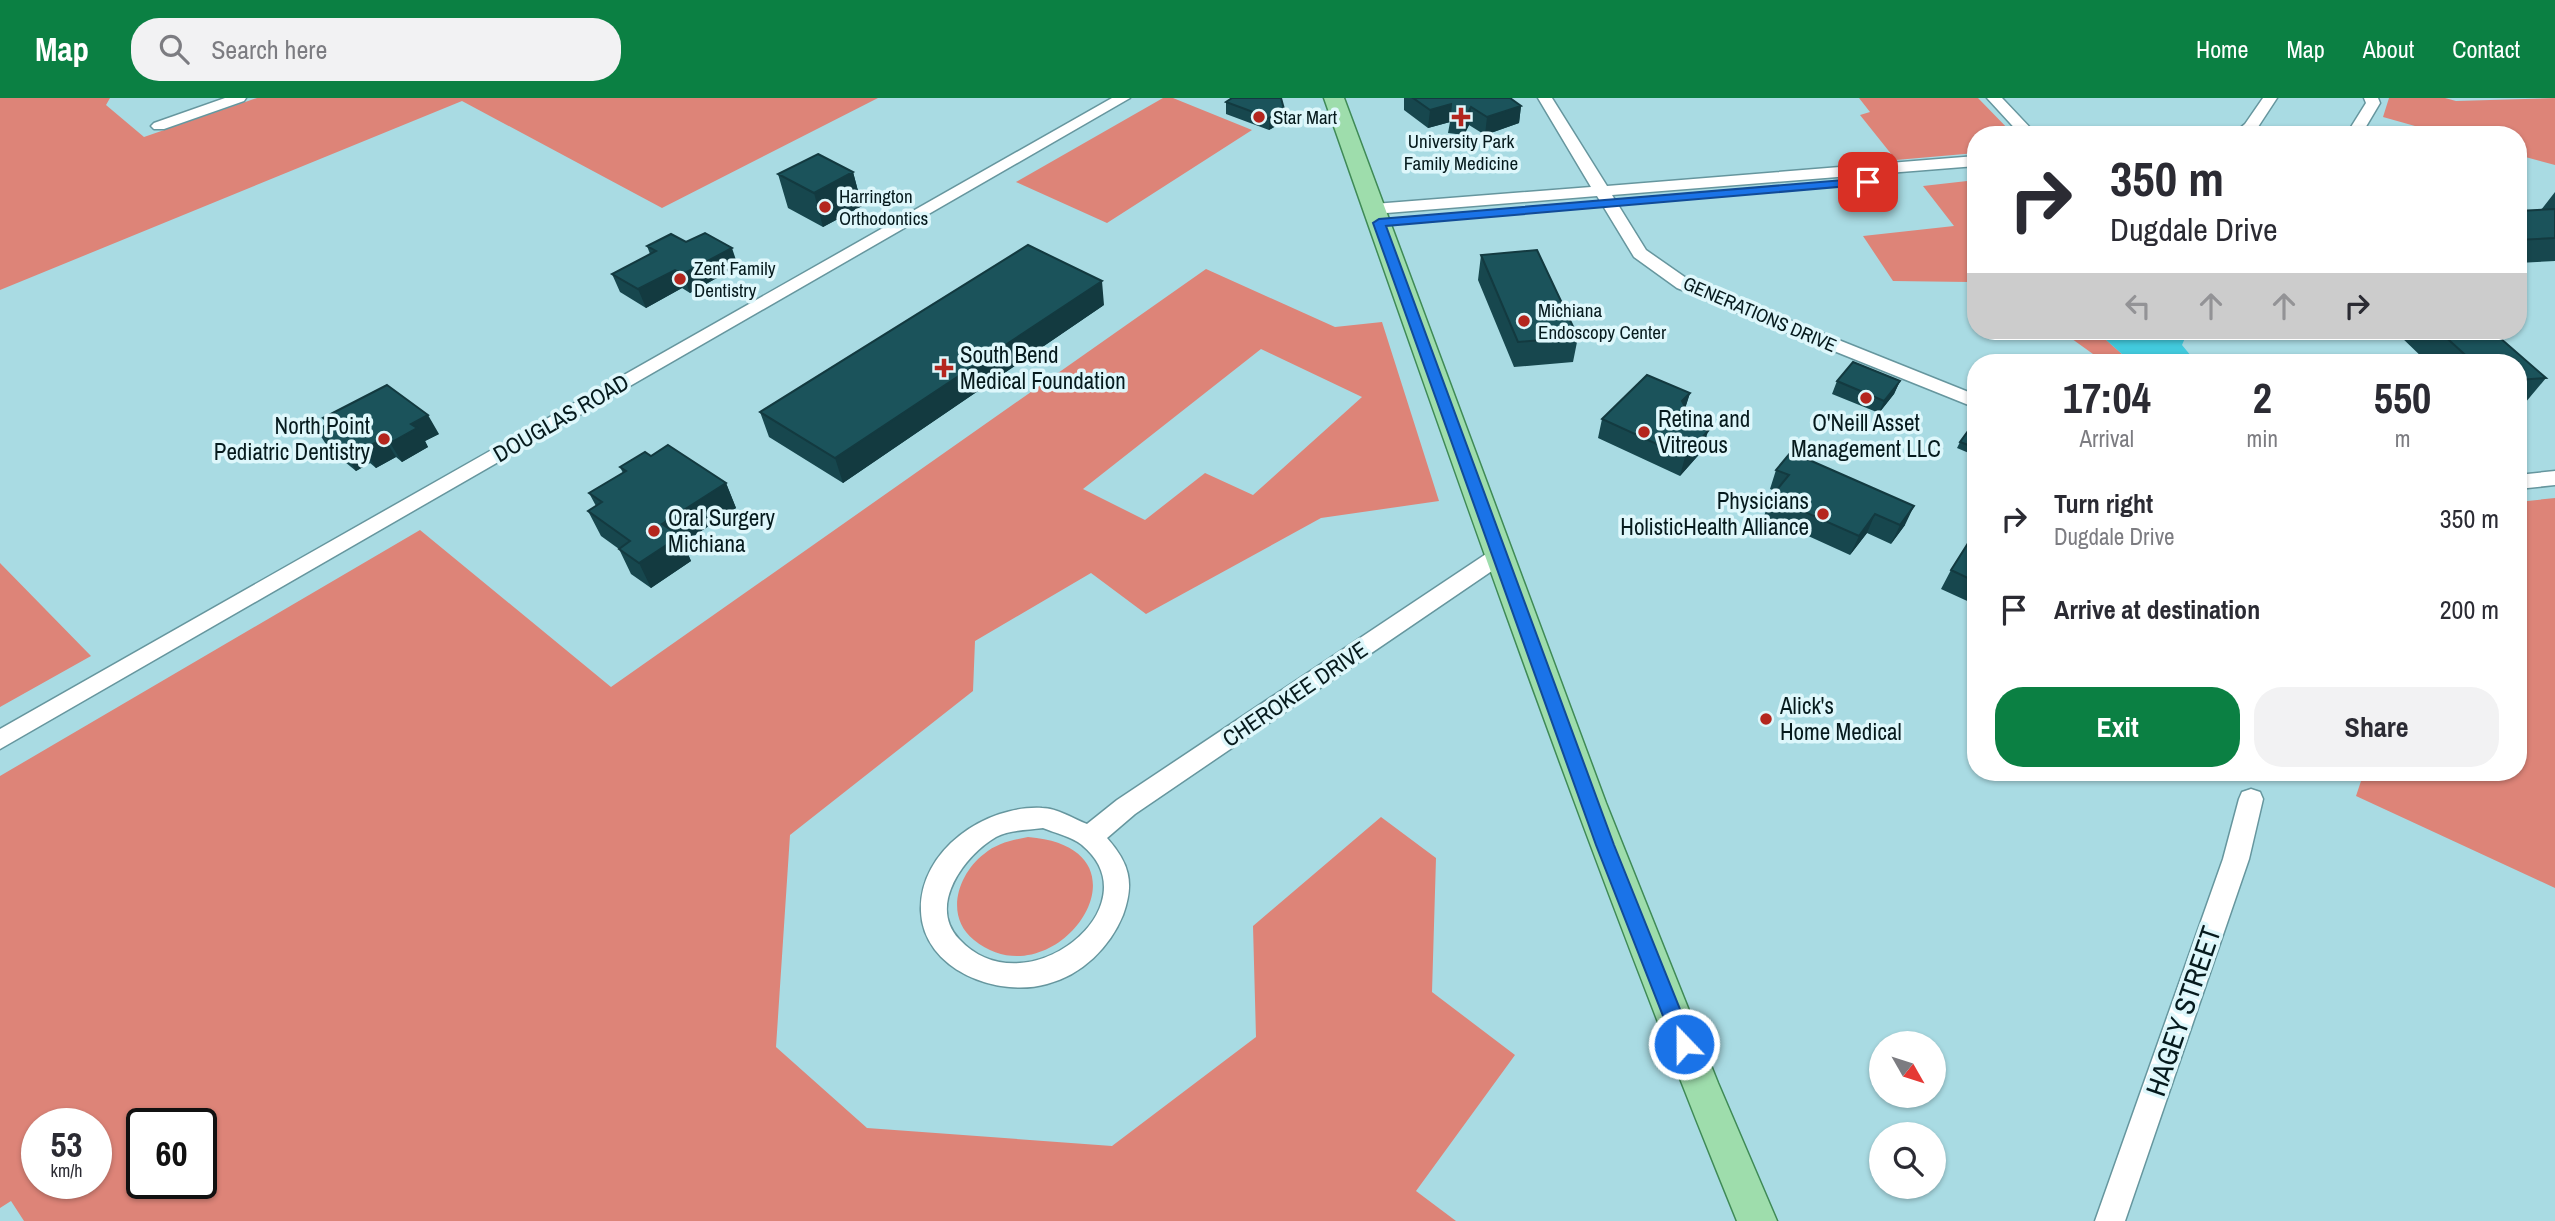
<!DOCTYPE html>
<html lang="en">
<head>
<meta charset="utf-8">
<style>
  body { margin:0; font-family:"Archivo Narrow",sans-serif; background:#f2f2f3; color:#2b2b33; height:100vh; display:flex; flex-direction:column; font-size:26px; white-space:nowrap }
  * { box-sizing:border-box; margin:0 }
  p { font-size:23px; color:#7c7c81 }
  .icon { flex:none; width:38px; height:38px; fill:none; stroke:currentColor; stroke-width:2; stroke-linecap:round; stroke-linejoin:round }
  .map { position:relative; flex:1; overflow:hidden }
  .side { position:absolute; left:1967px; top:256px; width:560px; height:427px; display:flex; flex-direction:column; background:#fff; border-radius:28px; box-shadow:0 2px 5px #0004 }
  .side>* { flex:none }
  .banner { position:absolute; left:1967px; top:28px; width:560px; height:214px; border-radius:28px; box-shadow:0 2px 5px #0004; background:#fff; color:#2b2b33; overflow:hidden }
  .needle { width:46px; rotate:129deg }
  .controls { position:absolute; left:1869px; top:933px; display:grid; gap:14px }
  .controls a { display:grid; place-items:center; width:77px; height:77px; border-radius:50%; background:#fff; box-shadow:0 2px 5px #0004; font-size:35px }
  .speed { position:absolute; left:21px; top:1010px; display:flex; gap:14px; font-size:35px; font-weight:700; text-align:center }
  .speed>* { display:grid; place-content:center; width:91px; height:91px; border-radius:50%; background:#fff; box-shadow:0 2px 5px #0004; line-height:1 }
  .speed small { font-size:18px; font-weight:400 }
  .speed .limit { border:4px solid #111; border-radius:10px; background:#fff; color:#111 }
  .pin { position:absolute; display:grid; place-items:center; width:60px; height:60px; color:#fff; margin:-30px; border-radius:14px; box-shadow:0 4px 10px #0006 }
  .me { position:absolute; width:77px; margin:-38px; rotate:338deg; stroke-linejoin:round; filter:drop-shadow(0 0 5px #0008) }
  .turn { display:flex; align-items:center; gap:24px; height:147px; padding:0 28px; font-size:32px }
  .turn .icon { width:91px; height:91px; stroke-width:2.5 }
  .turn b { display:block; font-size:49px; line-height:60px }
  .lanes { display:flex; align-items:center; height:66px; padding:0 28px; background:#0003; justify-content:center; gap:35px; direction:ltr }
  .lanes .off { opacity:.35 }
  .eta { display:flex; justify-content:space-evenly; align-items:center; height:119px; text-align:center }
  .eta b { font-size:42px; font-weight:700; line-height:49px }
  .action { display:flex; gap:14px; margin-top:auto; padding:14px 28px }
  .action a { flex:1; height:80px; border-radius:28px; background:#0b8043; color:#fff; font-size:28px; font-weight:700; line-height:80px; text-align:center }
  .action a+a { background:#f2f2f3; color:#2b2b33 }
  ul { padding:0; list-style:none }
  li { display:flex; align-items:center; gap:21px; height:91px; padding:0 28px }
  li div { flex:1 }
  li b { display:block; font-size:26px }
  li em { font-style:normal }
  header { display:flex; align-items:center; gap:42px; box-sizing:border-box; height:98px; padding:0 35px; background:#0b8043; color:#fff }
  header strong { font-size:33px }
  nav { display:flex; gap:38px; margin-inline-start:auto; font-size:24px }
  .search { width:490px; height:63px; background:#f2f2f3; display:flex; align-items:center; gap:18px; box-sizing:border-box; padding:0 24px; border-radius:28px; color:#7c7c81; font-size:26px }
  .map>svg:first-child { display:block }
</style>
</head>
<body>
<header>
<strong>Map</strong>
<div class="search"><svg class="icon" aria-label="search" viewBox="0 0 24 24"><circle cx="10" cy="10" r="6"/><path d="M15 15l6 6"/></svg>Search here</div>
<nav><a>Home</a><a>Map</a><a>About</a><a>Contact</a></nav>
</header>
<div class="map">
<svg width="2555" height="1123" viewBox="0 0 2555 1123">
  <rect width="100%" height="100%" fill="#a9dbe3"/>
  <path fill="#dd8478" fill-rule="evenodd" d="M0,0h110l-4,7 38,32 113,-39h621l-216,110 -200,-107 -462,189z
    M1163,0h10l79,32 -145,93 -91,-41z
    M1859,0h119l36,37h-38v18l-80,7 -36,-45 10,-3z
    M2389,0h56l11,3 99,-3v67l-37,-10v-20h-71l-64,-18z
    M1976,82v104l-7,-2 -76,-1 -30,-45 91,-10 -31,-40z
    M1206,171l129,58 47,-5 57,179 -118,17 -175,96 -55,-41 -116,68 -2,50 -183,144 -14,212 91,81 245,18 144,-109 -3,-111 128,-109 55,41 -4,134 83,63 -99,136 40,30h-1432l-13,-20 -11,7v-432l420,-246 191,157zM1261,251l101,48 -109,98 -48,-22 -60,47 -62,-31zM37,1026h59v59h-59zM142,1026h59v59h-59z
    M2061,233h35l35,31h-33l-5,-8z
    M2555,400v390l-199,-92 8,-24h154v-270z
    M0,465l91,93 -91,51z
    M1028,739c137,11 27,169 -54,103 -30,-24 -16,-66 10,-86 13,-11 29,-14 44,-17z"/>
  <path fill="#42cadd" d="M2096,233h87l2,7 -3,7 14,17h-65z"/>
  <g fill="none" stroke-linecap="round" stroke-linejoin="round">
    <defs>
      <path id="minor" d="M225,0h21l-2,3 -80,28h-10l-3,-3 3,-3z
        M1112,0h18l-1130,651v-20z
        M1538,0h14l55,88 369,-30v10l-364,29 34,55 43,30 287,115v13l-299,-120 -43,-31 -37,-61 -223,18 -8,-5 8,-5 217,-17z
        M1987,0h15l35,37h-16z
        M2263,0h14l-21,32 -6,5h-18l13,-11z
        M2364,0h14l2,5 -19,32h-15l20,-32z
        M2555,373v14l-37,4v-14z
        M1500,450l8,2 3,5 -3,5 -373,254 -28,24c22,25 28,44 16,77 -13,32 -41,60 -76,69 -49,14 -124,-14 -126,-73 -2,-61 65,-106 121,-103 15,0 32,11 45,16l30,-24 375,-250zM1043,730c12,5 30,9 39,17 74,61 -57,166 -123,94 -32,-34 6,-84 37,-102 13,-7 32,-7 47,-9z
        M2251,691l9,3 3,7 -14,60 -124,362h-30l128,-362 16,-60 3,-7z"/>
      <path id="major" d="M1324,0h20l262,705 112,280 59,138h-40c-151,-370 -281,-746 -413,-1123z"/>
    </defs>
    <use href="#minor" stroke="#66969e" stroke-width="3"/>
    <use href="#major" stroke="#3f8a56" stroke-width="3"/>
    <use href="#minor" fill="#fff" fill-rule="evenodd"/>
    <use href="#major" fill="#9eddac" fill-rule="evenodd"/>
  </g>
  <path fill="#17474e" d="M1404,0h106l11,8 -2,17 -34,12 -16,-10 -5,10 -16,-2 2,-11 -22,6 -24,-18z
    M1226,4l58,7v12l-15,9 -43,-16z
    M853,74l9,34 -39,21 -35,-19 -10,-34z
    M2555,94v69l-37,2v-52l23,-1z
    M686,144l52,24 -48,27 -8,-5 -36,20 -26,-16 -8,-18 38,-20 -3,-8z
    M1481,157l97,82 -5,25 -59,5 -36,-87z
    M1104,207l-261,178 -74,-46 -9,-25z
    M2261,233h27l-25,1z
    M2386,233h106l54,47 -21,25h-7v-41h-91l-28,-27z
    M1837,283h63l-6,13 -15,19 -47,-19z
    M1690,295l-5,15 18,42 -23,26 -82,-38 4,-19z
    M323,320l116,16 -14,7 3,6 -26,15 -6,-5 -20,11 -6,-5 -14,8 -27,-22 -12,-19 10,-6z
    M1976,322v36l-19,-8 3,-6z
    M651,358l75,27 10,25 -53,35 8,18 -40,27 -20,-14 -12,-25 -18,-13 -13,-25 8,-5 -7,-13 34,-20 -3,-6z
    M1776,372l129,55 -14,19 -24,-11 -17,22 -86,-39 7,-19 4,-6 -5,-2z
    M1976,440v67l-35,-16 10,-19z"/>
  <path fill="#133a40" d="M1451,6l-1,18 -22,6 2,-18z
    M1521,8l-2,17 -34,12 2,-18z
    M1471,9l-2,18 -5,10 2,-18z
    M1284,11v12l-15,9v-12z
    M853,74l9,34 -39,21 -9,-34z
    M732,150l6,18 -48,27 -7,-19z
    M675,172l7,18 -36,20 -8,-19z
    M1102,183l2,24 -261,178 -8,-25z
    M1900,283l-6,13 -15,19 5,-12z
    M1690,295l-6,19 -2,-11z
    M428,317l11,19 -14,7 3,6 -26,15 -12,-19 21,-19z
    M1708,333l-5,19 -23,26 5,-19z
    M384,340l12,19 -20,11 -12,-19z
    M358,346l12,19 -14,8 -12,-20z
    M726,385l10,25 -53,35 8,18 -40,27 -12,-25 23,-39z
    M1914,408l-9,19 -14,19 9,-19z
    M1875,416l-8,19 -17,22 9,-19z"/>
  <path fill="#1b535b" stroke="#133a40" stroke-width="2" d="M1232,0h49l3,11 -15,9 -43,-16z
    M1413,0h97l11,8 -34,11 -16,-10 -5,10 -16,-2 1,-11 -21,6z
    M818,56l35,18 -39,21 -36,-19z
    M2555,111v29l-37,2v-29z
    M705,135l27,15 -49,26 -8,-4 -37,19 -26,-15 44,-23 -9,-5 24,-12 15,8z
    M1028,147l74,36 -267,177 -75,-46z
    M1537,152l41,87 -60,5 -37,-87z
    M2439,233h53l54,47 -28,2v-18h-45z
    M1853,264l47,19 -16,20 -47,-20z
    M1647,277l43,18 -8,8 12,23 14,7 -23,26 -83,-38z
    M387,287l41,30 -17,9 6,4 -27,15 -6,-5 -20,11 -6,-5 -14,7 -27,-21 13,-7 -7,-5z
    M1976,322v28l-16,-6z
    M668,347l58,38 -64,41 18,12 -41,27 -20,-14 11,-8 -42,-30 14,-9 -13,-9 37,-22 -6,-4 25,-15 6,4z
    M1791,354l123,54 -14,19 -25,-11 -16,22 -88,-39 18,-22 -13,-5z
    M1972,439l4,1v44l-25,-12z"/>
  <path fill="#1a73e8" stroke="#114b97" stroke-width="2" d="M1868,80l4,1v5l-486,42 228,619 80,199 -3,7 -7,2 -7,-2 -3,-7 -78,-199 -223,-622 6,-4z"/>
  <g fill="#b4261e" stroke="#def7fb" stroke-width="2.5">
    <circle cx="1259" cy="19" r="7"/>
    <path d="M1457.5 8.5h7v7h7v7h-7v7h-7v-7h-7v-7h7z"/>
    <circle cx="825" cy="109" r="7"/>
    <circle cx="680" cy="181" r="7"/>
    <circle cx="1524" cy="223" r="7"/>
    <path d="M940.5 259.5h7v7h7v7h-7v7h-7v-7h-7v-7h7z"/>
    <circle cx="1866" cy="300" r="7"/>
    <circle cx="1644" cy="334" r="7"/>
    <circle cx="384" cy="341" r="7"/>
    <circle cx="1823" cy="416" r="7"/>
    <circle cx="654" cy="433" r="7"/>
    <circle cx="1766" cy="621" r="7"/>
  </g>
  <g text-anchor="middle" stroke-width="7" stroke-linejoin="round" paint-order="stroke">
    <g font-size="19" fill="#061a1d" stroke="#def7fb" text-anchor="start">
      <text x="1273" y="26">Star Mart</text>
      <text x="1461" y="50" text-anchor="middle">University Park<tspan x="1461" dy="22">Family Medicine</tspan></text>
      <text x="839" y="105">Harrington<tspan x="839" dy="22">Orthodontics</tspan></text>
      <text x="694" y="177">Zent Family<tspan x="694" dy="22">Dentistry</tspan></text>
      <text x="1538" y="219">Michiana<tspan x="1538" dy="22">Endoscopy Center</tspan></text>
    </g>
    <g font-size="19" fill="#061a1d" stroke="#def7fb">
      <text transform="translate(1760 216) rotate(23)" y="7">GENERATIONS DRIVE</text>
    </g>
    <g font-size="23" fill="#061a1d" stroke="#def7fb" text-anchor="start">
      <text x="960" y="265">South Bend<tspan x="960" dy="26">Medical Foundation</tspan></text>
      <text x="1658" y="329">Retina and<tspan x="1658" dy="26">Vitreous</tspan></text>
      <text x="1866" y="333" text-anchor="middle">O'Neill Asset<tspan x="1866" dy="26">Management LLC</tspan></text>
      <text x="370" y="336" text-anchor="end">North Point<tspan x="370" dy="26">Pediatric Dentistry</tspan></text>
      <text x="1809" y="411" text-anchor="end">Physicians<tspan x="1809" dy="26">HolisticHealth Alliance</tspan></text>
      <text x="668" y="428">Oral Surgery<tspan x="668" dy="26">Michiana</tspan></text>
      <text x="1780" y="616">Alick's<tspan x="1780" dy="26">Home Medical</tspan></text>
    </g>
    <g font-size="23" fill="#061a1d" stroke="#def7fb">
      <text transform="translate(561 320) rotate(-30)" y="8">DOUGLAS ROAD</text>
      <text transform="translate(1295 596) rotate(-34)" y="8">CHEROKEE DRIVE</text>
    </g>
    <g font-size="28" fill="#061a1d" stroke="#def7fb">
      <text transform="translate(2183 913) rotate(-71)" y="10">HAGEY STREET</text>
    </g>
  </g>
</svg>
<div class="controls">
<a><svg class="needle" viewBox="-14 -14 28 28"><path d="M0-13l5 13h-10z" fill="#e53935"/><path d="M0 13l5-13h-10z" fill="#7c7c81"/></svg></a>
<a><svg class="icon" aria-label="search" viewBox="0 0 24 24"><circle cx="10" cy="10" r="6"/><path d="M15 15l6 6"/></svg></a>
</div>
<div class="speed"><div>53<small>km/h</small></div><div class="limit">60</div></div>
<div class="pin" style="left:1868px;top:84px;background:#d93025"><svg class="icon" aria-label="arrive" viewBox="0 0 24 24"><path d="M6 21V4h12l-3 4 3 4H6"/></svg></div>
<svg class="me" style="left:1684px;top:946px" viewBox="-20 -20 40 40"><circle r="17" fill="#1a73e8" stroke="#fff" stroke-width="3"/><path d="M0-11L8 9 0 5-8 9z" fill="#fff"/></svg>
<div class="banner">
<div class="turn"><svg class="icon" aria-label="right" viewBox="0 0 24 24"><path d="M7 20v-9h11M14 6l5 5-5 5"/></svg><div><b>350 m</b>Dugdale Drive</div></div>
<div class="lanes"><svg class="icon off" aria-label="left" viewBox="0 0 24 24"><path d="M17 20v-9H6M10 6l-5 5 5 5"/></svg><svg class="icon off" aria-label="ahead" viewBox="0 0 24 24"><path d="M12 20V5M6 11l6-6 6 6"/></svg><svg class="icon off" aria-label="ahead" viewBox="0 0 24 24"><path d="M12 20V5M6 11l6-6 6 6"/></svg><svg class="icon" aria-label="right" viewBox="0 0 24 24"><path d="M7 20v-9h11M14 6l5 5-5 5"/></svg></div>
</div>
<section class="side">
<div class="eta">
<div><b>17:04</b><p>Arrival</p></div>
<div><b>2</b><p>min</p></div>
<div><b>550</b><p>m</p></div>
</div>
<ul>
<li><svg class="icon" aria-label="right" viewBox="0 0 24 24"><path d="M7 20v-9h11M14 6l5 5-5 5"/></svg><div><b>Turn right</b><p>Dugdale Drive</p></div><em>350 m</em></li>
<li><svg class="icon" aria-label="arrive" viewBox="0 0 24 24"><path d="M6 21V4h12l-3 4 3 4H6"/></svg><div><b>Arrive at destination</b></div><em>200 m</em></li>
</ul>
<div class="action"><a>Exit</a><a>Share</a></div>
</section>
</div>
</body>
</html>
